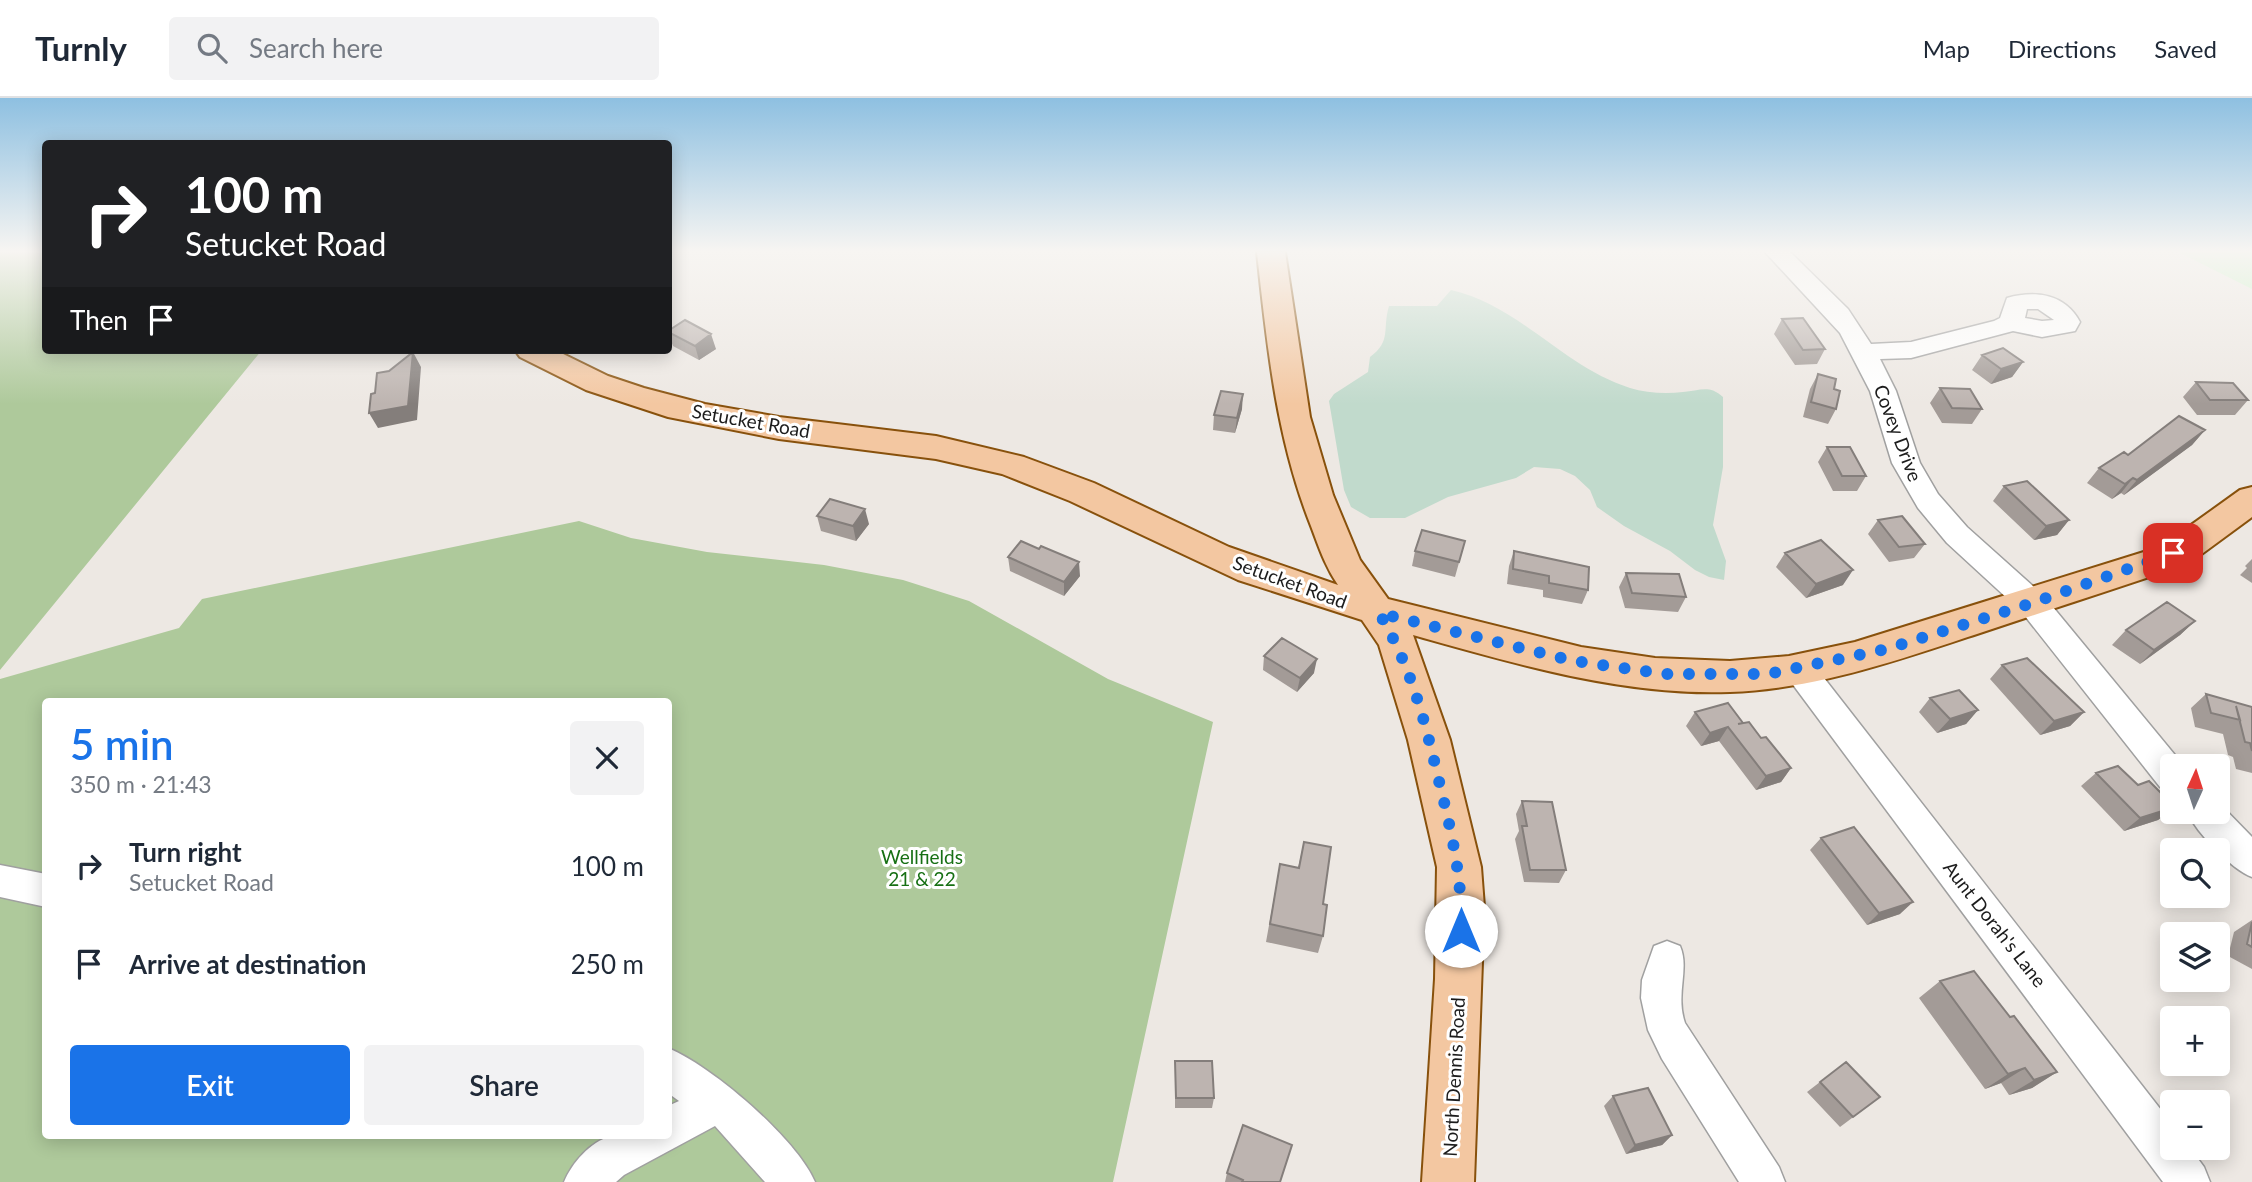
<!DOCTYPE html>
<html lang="en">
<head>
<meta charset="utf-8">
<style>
  body { margin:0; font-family:Lato,sans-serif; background:#f2f2f3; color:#1f2937; height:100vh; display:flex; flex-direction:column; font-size:26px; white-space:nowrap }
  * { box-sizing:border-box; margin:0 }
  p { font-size:23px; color:#747a83 }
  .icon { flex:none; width:38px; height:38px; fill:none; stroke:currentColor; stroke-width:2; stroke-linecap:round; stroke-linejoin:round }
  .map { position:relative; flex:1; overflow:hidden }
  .details { position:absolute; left:42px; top:600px; width:630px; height:441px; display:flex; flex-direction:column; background:#fff; border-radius:7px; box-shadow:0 4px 18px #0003 }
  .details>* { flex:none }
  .guide { position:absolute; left:42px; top:42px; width:630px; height:214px; border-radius:7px; box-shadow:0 4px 18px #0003; background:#202124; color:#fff; overflow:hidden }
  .needle { width:46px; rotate:3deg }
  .tools { position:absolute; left:2160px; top:656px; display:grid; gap:14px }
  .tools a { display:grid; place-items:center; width:70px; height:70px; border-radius:7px; background:#fff; box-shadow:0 4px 18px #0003; font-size:35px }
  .pin { position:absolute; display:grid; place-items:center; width:60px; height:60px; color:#fff; margin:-30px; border-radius:14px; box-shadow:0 4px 10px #0006 }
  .me { position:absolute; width:77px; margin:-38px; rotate:0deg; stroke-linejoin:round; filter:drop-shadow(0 0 5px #0008) }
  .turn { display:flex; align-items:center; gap:24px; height:147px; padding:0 28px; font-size:32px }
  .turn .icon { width:91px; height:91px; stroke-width:2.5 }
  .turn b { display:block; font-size:49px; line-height:60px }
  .then { display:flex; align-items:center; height:66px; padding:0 28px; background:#0003; gap:14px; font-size:26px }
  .round { display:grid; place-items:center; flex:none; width:74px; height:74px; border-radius:7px; background:#f2f2f3 }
  .summary { display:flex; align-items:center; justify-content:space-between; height:119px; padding:0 28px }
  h1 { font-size:42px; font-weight:600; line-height:52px; color:#1a73e8 }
  .cta { display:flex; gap:14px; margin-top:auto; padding:14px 28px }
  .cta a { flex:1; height:80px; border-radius:7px; background:#1a73e8; color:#fff; font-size:28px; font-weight:600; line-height:80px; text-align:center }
  .cta a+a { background:#f2f2f3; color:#1f2937 }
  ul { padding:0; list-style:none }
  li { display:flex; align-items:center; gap:21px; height:98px; padding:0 28px }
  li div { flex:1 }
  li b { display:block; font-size:26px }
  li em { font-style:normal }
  header { display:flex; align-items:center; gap:42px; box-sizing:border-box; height:98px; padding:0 35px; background:#fff; border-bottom:2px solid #e0e1e3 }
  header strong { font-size:33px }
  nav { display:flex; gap:38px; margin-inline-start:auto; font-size:24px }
  .search { width:490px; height:63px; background:#f2f2f3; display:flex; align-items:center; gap:18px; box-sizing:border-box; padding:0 24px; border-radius:7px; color:#747a83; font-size:26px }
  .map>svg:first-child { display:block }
</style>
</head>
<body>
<header>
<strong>Turnly</strong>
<div class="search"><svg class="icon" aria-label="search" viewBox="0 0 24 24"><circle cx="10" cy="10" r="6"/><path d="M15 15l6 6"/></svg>Search here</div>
<nav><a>Map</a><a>Directions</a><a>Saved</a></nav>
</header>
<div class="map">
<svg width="2252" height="1084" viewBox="0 0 2252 1084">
  <rect width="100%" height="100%" fill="#ede8e3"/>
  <path fill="#aec99b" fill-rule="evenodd" d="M0,154l45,1 1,97h216l-262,320z
    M579,423l52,17 76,14 117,13 79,15 66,21 139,78 105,43 -100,460h-1113v-503l179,-51 23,-29zM46,604h622v434h-622z"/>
  <path fill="#c1dacc" d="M1451,192c68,15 112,77 179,98 16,5 36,6 53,4 16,-1 26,-8 40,5v70l-10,58 13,36 -2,19 -15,-3 -14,-7 -25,-19 -46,-25 -27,-19 -7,-17 -15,-14 -15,-7 -26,-2 -18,11 -68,19 -43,21h-35l-19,-11 -7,-17 -15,-89 5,-7 34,-22 2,-15c22,-16 12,-28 19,-51h48z"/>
  <path fill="#c4f4c3" d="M2178,154h74v37z"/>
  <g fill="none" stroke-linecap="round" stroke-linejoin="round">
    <defs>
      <path id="minor" d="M1765,154h25l58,57 23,35 40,-2 83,-21 6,-3 7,-20c29,-8 58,-4 73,24l-5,9 -33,6 -29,-6 -102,27 -31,1 16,32 24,72 18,31 29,33 76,68 141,171h-12v25l-12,-4 -139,-176 -74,-68 -29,-35 -26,-45 -22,-72 -30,-58zM2027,211h11l16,11 -12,1 -17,-3z
        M1799,558l11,4 362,464v24h18l14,19 6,15h-47l-375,-504 -5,-9 5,-9z
        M2217,703l35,36v40c-21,-8 -55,-44 -65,-65h30z
        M0,767l46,9v33l-46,-10z
        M1667,843l13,5c10,23 -5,48 5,77l94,144 6,15h-46l-77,-123 -14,-29 -7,-32 1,-18 12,-34z
        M668,950c44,18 129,91 147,134h-50l-50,-56 -91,49 -8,7h-52c8,-19 26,-40 47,-46 17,-4 40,0 57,0v-30l11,-5 -11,-8z"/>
      <path id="major" d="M1257,154h28l25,165 23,78 27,65 28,39 193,48 74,11 75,3 59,-5 66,-14 292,-91 26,-13 67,-48 12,-3v30l-53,39 -26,13c-65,22 -131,43 -196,65 -81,27 -162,55 -247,58 -107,4 -214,-28 -317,-57l37,105 31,127 3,40 -10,275h-52l13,-203 2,-112 -29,-127 -29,-95 -17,-25 -124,-40 -168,-79 -68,-27 -66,-15 -157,-20 -111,-22 -82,-27 -66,-33 -5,-7h40l53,26 36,12 61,16 74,13 157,19 88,21 70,26 135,64 109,38c-13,-19 -19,-38 -27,-59 -35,-88 -44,-181 -54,-274z"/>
    </defs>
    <use href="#minor" stroke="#a0a0a0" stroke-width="3"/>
    <use href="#major" stroke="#88510c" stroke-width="4"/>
    <use href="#minor" fill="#fff" fill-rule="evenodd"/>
    <use href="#major" fill="#f3c7a1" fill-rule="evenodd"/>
  </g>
  <path fill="#a39b97" d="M1782,221l43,30 -8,15 -22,1 -21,-31z
    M668,233l48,18 -17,11 -26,-14 -5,-12z
    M1982,257l41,7 -11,15 -21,7 -19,-14z
    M1818,276l16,15 2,20 -8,15 -25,-7 7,-28z
    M2196,284l52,18 -13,15h-38l-14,-18z
    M1940,290l42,21 -10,15 -30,-1 -12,-20z
    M1242,311l-7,24 -22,-3 1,-15z
    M2205,332l-13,15 -68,50 -3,-2 -9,6 -25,-16 12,-15 29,-13z
    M1827,349l39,29 -9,15h-24l-15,-29z
    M2004,388l65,34 -12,15 -23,5 -41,-39z
    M817,418l52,8 -13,17 -35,-10z
    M1878,422l47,24 -11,14 -25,4 -21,-28z
    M1465,443l-10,36 -43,-11 3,-15z
    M1039,451l41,27 -16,20 -54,-25 -2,-14z
    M1514,453l74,39 -6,14 -39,-7v-7l-36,-6 2,-18z
    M1785,455l58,32 -37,13 -30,-31z
    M2252,461v24l-12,-8 7,-7 -2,-2z
    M1626,475l60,24 -8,15 -53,-4 -6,-21z
    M2195,523l-15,14 -40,29 -28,-19 14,-15z
    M1264,558l50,17 -17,19 -34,-22z
    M2002,567l82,47 -14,14 -30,9 -50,-56z
    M2206,596l46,13v66l-16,-4 -3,-12 -5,-2 -5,-21 -28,-7 -4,-19z
    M1930,600l48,12 -12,14 -29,9 -18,-21z
    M1695,614l66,26 30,30 -10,14 -25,8 -37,-49 -18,5 -15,-20z
    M2096,675l42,12 34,19v5l-14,11 -34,11 -43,-45z
    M1522,703l44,69 -7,13 -35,-1 -9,-43 4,-8 -3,-17z
    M1821,740l79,76 -33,11 -57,-75z
    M1304,744l19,62v32l-5,17 -52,-11 14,-78 18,4z
    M2252,822v49l-24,-13 6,-24z
    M1940,883l70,36 47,55 -25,16 -23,7 -8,-12 -16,6 -66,-91z
    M1175,963l39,37 -2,10h-37z
    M1820,984l60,15 -40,30 -33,-35z
    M1613,998l59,39 -10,10 -36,9 -22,-48z
    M1227,1075l53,9h-55z"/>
  <path fill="#847e7b" d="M711,236l5,15 -17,11 -4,-14z
    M413,254l8,15 -4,53 -39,8 -9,-15z
    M2023,264l-11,15 -21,7 10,-15z
    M1243,296l-1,15 -7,24 2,-15z
    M2205,332l-13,15 -68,50 13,-15z
    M2133,380l-12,15 -9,6 13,-15z
    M865,411l4,15 -13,17 -3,-15z
    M2069,422l-12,15 -23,5 12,-14z
    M1079,464l1,14 -16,20v-14z
    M1853,472l-10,15 -37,13 10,-14z
    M2195,523l-15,14 -40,29 14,-14z
    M1317,561l-3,14 -17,19 3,-14z
    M1978,612l-12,14 -29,9 13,-14z
    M2084,614l-14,14 -30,9 14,-14z
    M1728,629l-9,14 -18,5 9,-13z
    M1791,670l-10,14 -25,8 10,-14z
    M2172,710v1l-14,11 -34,11 16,-13z
    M1913,804l-13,12 -33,11 12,-12z
    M2025,970l-24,15 -16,6 23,-15z
    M2057,974l-25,16 -23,7 25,-15z
    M1672,1037l-10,10 -36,9 9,-9z"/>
  <path fill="#bdb4b0" stroke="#847e7b" stroke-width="2" d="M1803,220l22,31 -22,1 -21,-31z
    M685,222l26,14 -16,12 -27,-14v-1z
    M2003,250l20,14 -22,7 -19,-14z
    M413,254l-5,54 -39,7 2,-19 4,-1 2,-20 12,-2z
    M1818,276l18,5 -2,10 6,2 -4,18 -25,-7z
    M2196,284l37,1 15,17h-38z
    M1940,290l30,1 12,20 -30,-1z
    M1221,293l22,3 -6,24 -23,-3z
    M2179,318l26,14 -68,50 -4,-2 -8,6 -26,-16 25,-16 4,3z
    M1827,349h23l16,29h-24z
    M2027,383l42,39 -23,6 -42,-40z
    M830,401l35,10 -12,17 -36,-10z
    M1902,418l23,28 -26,3 -21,-27z
    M1422,432l43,11 -6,21 -44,-11z
    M1821,442l32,30 -37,14 -31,-31z
    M1021,443l18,8 2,-3 38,16 -15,20 -56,-25z
    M1514,453l75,16 -1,23 -39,-7v-7l-36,-7z
    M1626,475l53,1 7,23 -54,-4z
    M2167,504l28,19 -41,29 -28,-20z
    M1282,540l35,21 -17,19 -36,-22z
    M2027,560l57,54 -30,9 -52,-56z
    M1959,592l19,20 -28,9 -20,-21z
    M2206,596l46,13v44l-2,-8 -5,-1 -9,-36 4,14 -29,-7z
    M1728,605l15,20 -5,1 11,-2 12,16 5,-1 25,31 -25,8 -38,-49 -18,6 -15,-21z
    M2118,668l20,19 11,-4 23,23v4l-32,10 -44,-45z
    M1522,703l30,1 14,68h-36l-8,-44h5z
    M1854,729l59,75 -34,11 -58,-75z
    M1304,744l27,5 -8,57 4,1 -4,31 -53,-12 10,-60 19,4z
    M2252,824v25l-5,-3z
    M1974,873l36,46 4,-1 43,56 -23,8 -9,-12 -17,6 -68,-93z
    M1175,963h37l2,37h-38z
    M1846,964l34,35 -27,20 -33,-35z
    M1648,990l24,47 -37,10 -22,-49z
    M1243,1027l49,20 -12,37h-38l1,-2 -16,-7z"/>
  <linearGradient id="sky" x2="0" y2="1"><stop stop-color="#8ec0e1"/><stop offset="0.5" stop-color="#f7f5f2"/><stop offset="1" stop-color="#f7f5f2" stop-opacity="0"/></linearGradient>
  <rect width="2252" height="306" fill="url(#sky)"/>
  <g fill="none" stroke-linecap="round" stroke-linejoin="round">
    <path stroke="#1a73e8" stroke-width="12" stroke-dasharray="0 21.6" d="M1461,833c2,-54 -11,-105 -24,-158 -13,-56 -28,-111 -58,-160l195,48 91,13h103l119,-25 145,-46 141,-50"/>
  </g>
  <g text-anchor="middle" stroke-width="6" stroke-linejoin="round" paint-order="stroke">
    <g font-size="19" fill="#1c1c1c" stroke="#fff">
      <text transform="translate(751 323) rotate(10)" y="7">Setucket Road</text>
      <text transform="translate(1898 335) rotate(69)" y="7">Covey Drive</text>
      <text transform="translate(1290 484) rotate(20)" y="7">Setucket Road</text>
      <text transform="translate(1995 826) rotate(52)" y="7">Aunt Dorah's Lane</text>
      <text transform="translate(1454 979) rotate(-87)" y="7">North Dennis Road</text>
    </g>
    <g font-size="19" fill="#177014" stroke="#fff">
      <text x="922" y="766">Wellfields<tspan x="922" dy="22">21 &amp; 22</tspan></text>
    </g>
  </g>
</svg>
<div class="tools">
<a><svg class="needle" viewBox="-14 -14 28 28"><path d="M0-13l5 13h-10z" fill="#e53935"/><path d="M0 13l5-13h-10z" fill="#747a83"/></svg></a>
<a><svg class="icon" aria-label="search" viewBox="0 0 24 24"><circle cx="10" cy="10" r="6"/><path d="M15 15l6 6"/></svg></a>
<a><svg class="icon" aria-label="layers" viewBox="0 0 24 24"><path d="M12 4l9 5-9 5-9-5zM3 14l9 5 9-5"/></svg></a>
<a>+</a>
<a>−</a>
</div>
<div class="pin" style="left:2173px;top:455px;background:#d93025"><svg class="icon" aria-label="arrive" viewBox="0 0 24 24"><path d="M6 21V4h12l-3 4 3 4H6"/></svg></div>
<svg class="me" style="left:1461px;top:833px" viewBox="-20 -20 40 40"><circle r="19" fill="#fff"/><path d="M0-13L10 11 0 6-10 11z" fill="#1a73e8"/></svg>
<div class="guide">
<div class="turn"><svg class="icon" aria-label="right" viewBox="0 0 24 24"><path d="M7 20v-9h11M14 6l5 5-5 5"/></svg><div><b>100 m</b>Setucket Road</div></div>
<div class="then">Then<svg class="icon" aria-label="arrive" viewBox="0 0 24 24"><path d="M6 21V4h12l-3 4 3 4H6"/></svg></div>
</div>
<section class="details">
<div class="summary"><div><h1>5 min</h1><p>350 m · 21:43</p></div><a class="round"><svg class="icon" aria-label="close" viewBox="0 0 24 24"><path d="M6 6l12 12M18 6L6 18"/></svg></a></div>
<ul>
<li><svg class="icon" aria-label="right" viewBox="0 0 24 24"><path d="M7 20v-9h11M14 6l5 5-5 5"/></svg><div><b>Turn right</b><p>Setucket Road</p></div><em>100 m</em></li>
<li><svg class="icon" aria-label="arrive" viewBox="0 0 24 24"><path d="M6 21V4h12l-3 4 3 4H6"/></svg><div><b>Arrive at destination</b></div><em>250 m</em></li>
</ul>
<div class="cta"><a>Exit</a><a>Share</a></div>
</section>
</div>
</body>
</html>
